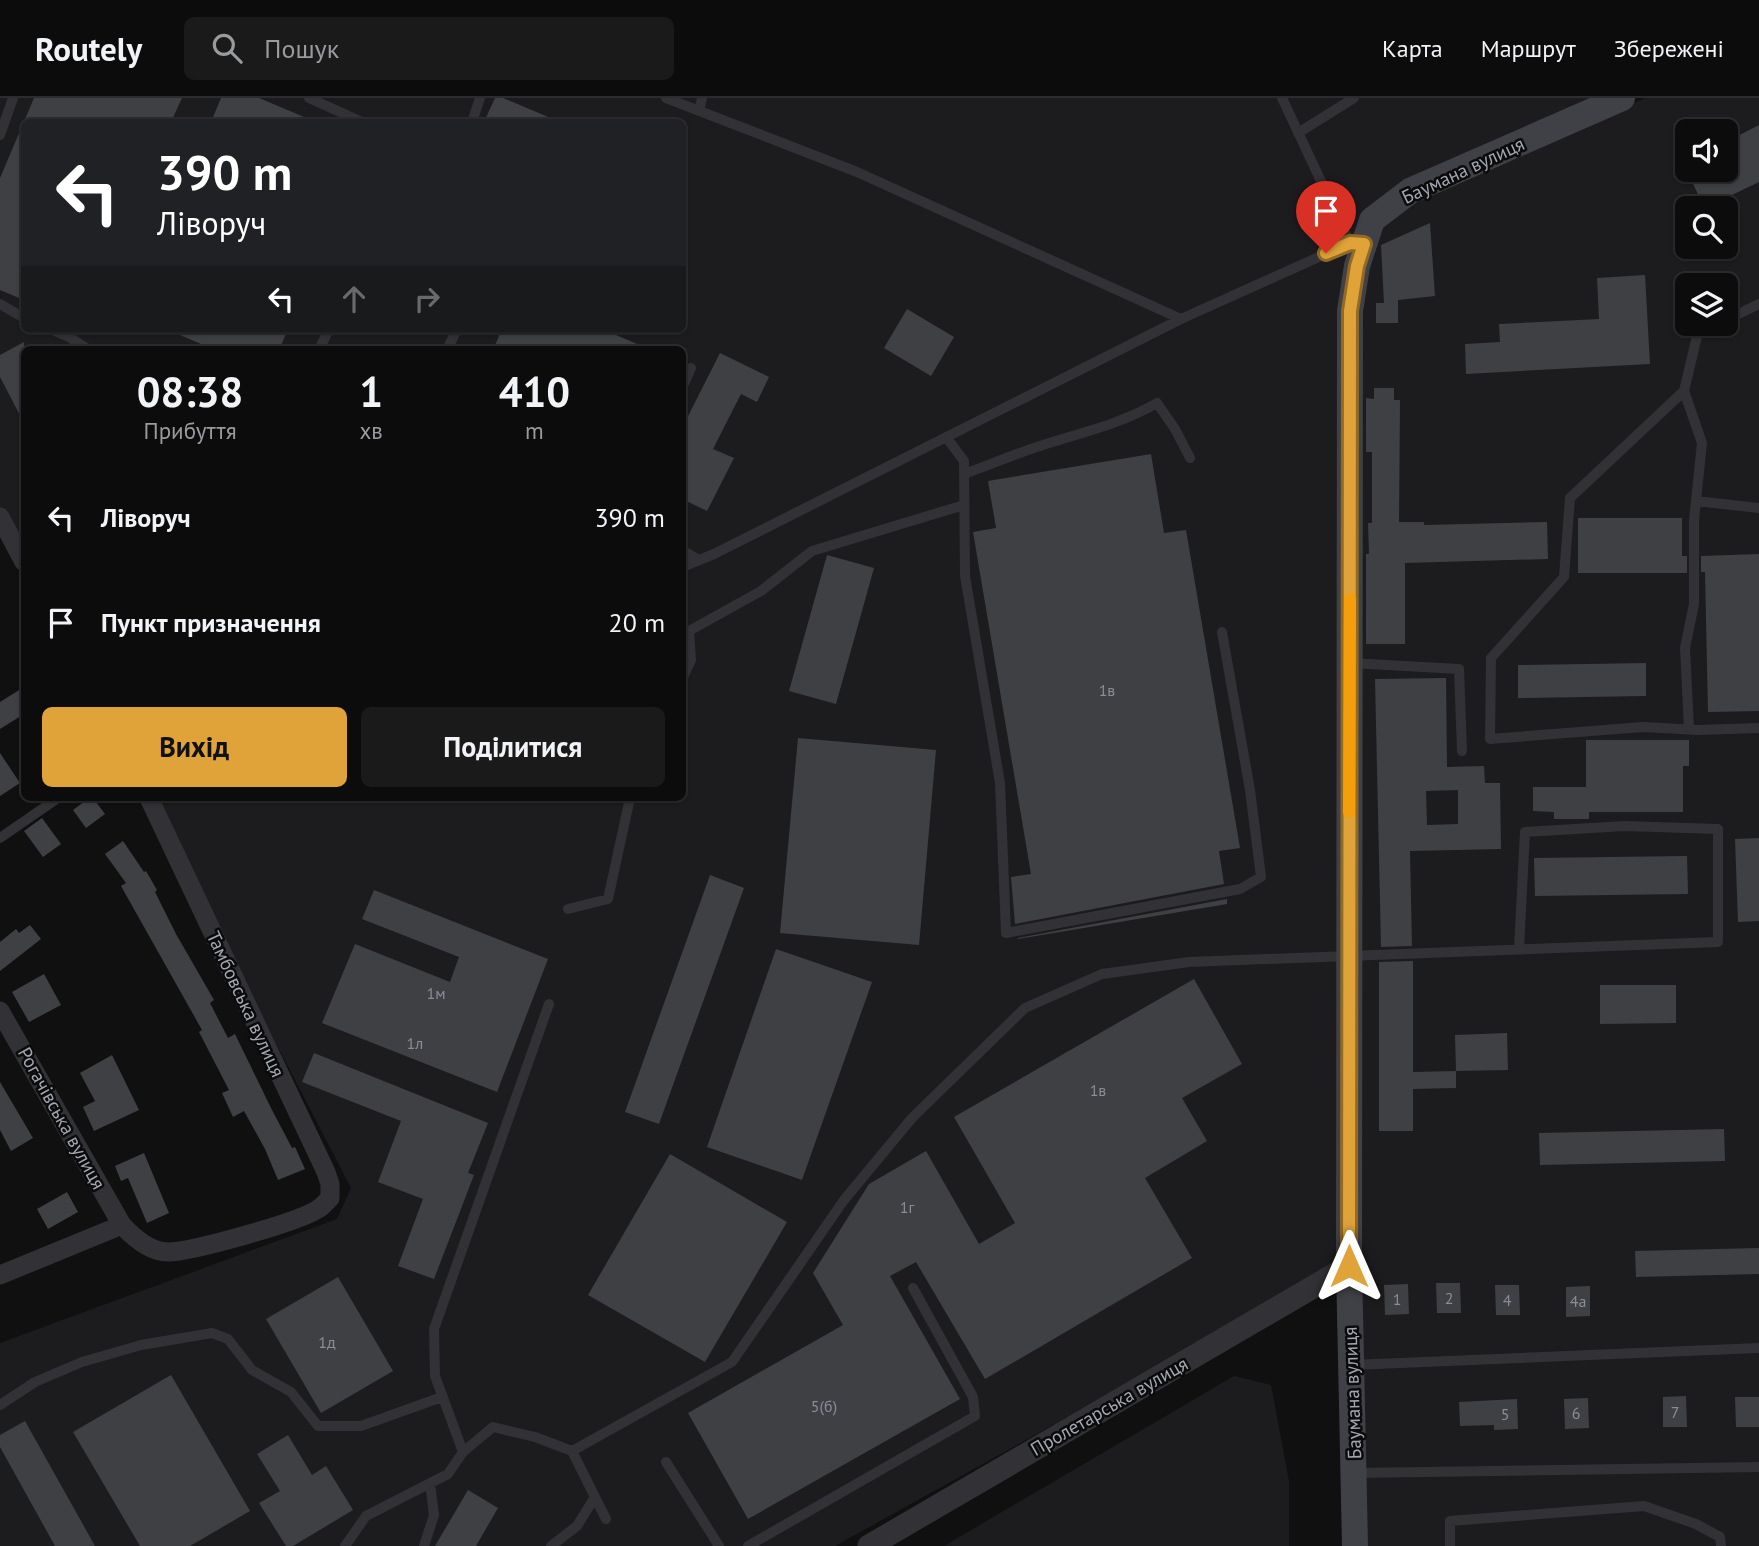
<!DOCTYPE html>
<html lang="uk">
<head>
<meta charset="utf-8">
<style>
  body { margin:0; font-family:"PT Sans",sans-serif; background:#1a1a1b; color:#f1f3f6; height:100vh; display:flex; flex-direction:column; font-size:26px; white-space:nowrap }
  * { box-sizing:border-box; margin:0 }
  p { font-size:23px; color:#9a9b9d }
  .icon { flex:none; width:38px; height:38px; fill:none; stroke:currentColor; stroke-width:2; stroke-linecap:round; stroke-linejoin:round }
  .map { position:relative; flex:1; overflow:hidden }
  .side { position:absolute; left:21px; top:248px; width:665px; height:455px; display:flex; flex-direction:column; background:#0c0c0d; border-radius:10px; box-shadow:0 2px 5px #0004,0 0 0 2px #2c2c2e }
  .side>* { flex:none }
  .banner { position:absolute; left:21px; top:21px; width:665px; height:214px; border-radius:10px; box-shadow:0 2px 5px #0004,0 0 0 2px #2c2c2e; background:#202124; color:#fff; overflow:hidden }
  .fabs { position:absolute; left:1675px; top:21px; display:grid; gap:14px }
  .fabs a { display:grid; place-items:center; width:63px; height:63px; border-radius:10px; background:#0c0c0d; box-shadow:0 2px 5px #0004,0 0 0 2px #2c2c2e; font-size:35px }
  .pin { position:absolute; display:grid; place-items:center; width:60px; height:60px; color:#fff; margin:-72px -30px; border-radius:50% 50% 50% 0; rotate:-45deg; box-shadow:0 0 7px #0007 }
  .pin .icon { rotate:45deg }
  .me { position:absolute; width:77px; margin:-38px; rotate:0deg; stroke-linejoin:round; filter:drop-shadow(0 0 5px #0008) }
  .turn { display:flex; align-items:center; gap:24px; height:147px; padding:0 21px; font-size:32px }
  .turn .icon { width:91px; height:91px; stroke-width:2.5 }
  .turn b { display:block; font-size:49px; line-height:60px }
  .lanes { display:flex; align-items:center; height:66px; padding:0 21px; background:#0003; justify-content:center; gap:35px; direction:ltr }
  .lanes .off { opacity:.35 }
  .eta { display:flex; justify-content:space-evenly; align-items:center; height:119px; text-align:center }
  .eta b { font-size:42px; font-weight:700; line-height:49px }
  .button { display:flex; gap:14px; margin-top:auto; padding:14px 21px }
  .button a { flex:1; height:80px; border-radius:10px; background:#e0a339; color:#111; font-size:28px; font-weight:700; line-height:80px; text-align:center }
  .button a+a { background:#1a1a1b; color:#f1f3f6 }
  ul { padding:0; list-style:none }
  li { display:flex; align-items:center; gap:21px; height:105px; padding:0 21px }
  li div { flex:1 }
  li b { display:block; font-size:26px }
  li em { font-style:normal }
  header { display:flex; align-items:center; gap:42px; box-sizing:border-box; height:98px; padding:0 35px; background:#0c0c0d; border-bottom:2px solid #2c2c2e }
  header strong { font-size:33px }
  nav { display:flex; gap:38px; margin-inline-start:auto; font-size:24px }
  .search { width:490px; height:63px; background:#1a1a1b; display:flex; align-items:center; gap:18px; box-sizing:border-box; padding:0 24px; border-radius:10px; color:#9a9b9d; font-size:26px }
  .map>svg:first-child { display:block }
</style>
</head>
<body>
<header>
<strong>Routely</strong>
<div class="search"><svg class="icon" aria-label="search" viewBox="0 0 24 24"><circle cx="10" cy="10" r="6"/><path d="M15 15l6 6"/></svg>Пошук</div>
<nav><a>Карта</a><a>Маршрут</a><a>Збережені</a></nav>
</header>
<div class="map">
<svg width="1759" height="1448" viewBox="0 0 1759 1448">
  <rect width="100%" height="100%" fill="#101011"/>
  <path fill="#1c1c1e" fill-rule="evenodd" d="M0,0h1596l-233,116 -25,1053 -503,279h-835v-203l337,-124 14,-31 -202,-390h533v-448h-658v215l-24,-45zM24,24h658v207h-658z
    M1645,0h114v1448h-394l-6,-280 2,-955 6,-43 14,-41 34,-27zM1687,33h39v39h-39zM1687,110h39v39h-39zM1687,187h39v39h-39z
    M1234,1278l37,9 18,96v65h-345z"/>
  <path fill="#3f4044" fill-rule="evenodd" d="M34,0h148l-11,24h-147v178l-24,-10v-112z
    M221,0h38l57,24h-105z
    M495,0h8l57,24h-76z
    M1759,27v57l-54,26 -19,-38h40v-28z
    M1430,125l5,73 -37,4v23h-22v-20h8l-3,-58z
    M1645,177l5,89 -184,10 -1,-30 35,-2 -1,-18 100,-5 -2,-41z
    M907,211l47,28 -23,39 -47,-28z
    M166,231h122l-9,21h-64z
    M502,231h100l49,21h-158z
    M24,244v81l-24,-46v-22z
    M720,255l49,24 -12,25 -16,-8 -28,55 21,9 -27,53 -25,-12v-71z
    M1374,290h20v12h6l-1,122h25v3l123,-3 1,37 -143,4v81h-39v-90h3l-1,-31h4v-71h-6v-54l8,1z
    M1151,356l13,79 22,-3 54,318 -21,3 5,33 -209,40 -4,-47 20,-3 -58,-342 23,-4 -8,-47z
    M1578,420h104v38h5v17h-109z
    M1759,456v157l-51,1 -3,-140h-4v-16z
    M827,457l47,13 -38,136 -47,-13z
    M1646,565v33l-128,2v-33z
    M1446,580l1,89 37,-1 1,17h15l1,66 -91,2 2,95 -31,1 -6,-268zM1458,692v34l-31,1 -1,-34z
    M24,589v27l-24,15v-27z
    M798,640l138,12 -17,195 -139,-12z
    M1586,642h103v26h-6v46h-94v7h-35v-7l-21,-1v-24h53z
    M0,655l20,30 -20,13z
    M89,700h4l12,16 -19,14 -13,-18z
    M42,720l19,26 -18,13 -19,-26z
    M1759,740v83l-21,1 -3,-83z
    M123,743l21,31 2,-1 11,19 -2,2 21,42 38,66 -4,3 18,35 7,-4 36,74 21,40 3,-1 10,22 -27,11 -13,-31 -21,-38 -11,6 -11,-24 7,-3 -30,-58 3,-2 -81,-144 5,-3 -21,-29z
    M1687,758l1,38 -153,2 -1,-38z
    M710,777l34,13 -85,236 -34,-12z
    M374,792l174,69 -51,133 -175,-69 33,-79 95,38 9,-25 -97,-38z
    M1227,801v5l-209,35v-1z
    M30,827l11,14 -41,32v-29l16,-13 3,4z
    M776,851l96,33 -70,198 -95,-33z
    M1413,863v111l43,-1v17l-43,1v42h-34v-169z
    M44,876l17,31 -32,17 -17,-30z
    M1194,881l48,85 -60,34 25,43 -62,37 47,80 -207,121 -69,-117 -26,14 70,123 -212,120 -60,-106 155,-88 -30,-52 56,-89 57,-33 53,93 36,-21 -61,-106z
    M1600,887h76v38l-76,1z
    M1507,935l1,37 -52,1 -1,-36z
    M314,955l174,70 -20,50 6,2 -40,104 -36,-13 25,-67 -45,-17 23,-61 -99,-39z
    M112,957l27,55 -45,21 -11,-24 12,-6 -15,-28z
    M0,984l33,56 -22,13 -11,-21z
    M1724,1031l1,32 -185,4 -1,-32z
    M144,1055l25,60 -22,10 -19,-45 -7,3 -6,-15z
    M670,1056l117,68 -82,140 -117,-67z
    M67,1094l11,20 -30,17 -11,-20z
    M1759,1150v26l-123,3 -1,-26z
    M338,1179l55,94 -72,42 -55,-94z
    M1436,1185h24l1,30h-24z
    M1408,1186l1,30 -24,1 -1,-30z
    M1495,1187h24l1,30h-24z
    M1590,1188v30l-24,1v-30z
    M171,1277l79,136 -60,35h-50l-67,-114z
    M1686,1298l1,31h-24v-30z
    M1735,1299h24v30h-23z
    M1588,1300l1,30 -24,1 -1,-30z
    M1517,1301l1,30 -24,1v-5l-34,1 -1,-24z
    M25,1323l70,125h-40l-55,-99v-12z
    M288,1337l24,40 14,-9 27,44 -60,36h-7l-27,-43 21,-12 -23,-37z
    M468,1392l30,18 -22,38h-41z"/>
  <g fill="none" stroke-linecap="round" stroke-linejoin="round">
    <path stroke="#323236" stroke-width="10" d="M309,0l53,24
      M666,0l191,74 324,147
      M1282,0l68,145
      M699,13l3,-13
      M472,24l8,-24
      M1298,35l56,-35
      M0,37l13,-37
      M0,206l24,14
      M1726,222l33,-16
      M1717,226l-19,8 -14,59 -114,107 -6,79 -73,81 -1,81 153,-12 55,3 61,-2
      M50,231l19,8 20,13
      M319,252l10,-21
      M447,252l10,-21
      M682,290l9,-20
      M1684,293l18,52 -8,77v84l-9,44 4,81
      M946,339l18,24 1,115 35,207 6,150 234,-44 21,-12 -11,-87 -28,-158
      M964,376c25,-9 51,-20 76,-28 40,-13 81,-22 117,-43l18,26 15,29
      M1696,403l63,7
      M682,452l17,10
      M682,469l32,-13 467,-235 169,-76 14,1
      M1350,565l109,6 3,82
      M682,581l9,-19 -2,-29 72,-40 51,-40 152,-46
      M0,740l58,-40
      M568,811l40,-10 22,-101
      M1352,1267l407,-17
      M0,1307l35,-23 47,-20 59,-17 71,-12 16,6 24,31 39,22 27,34h43l81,-29
      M572,1353l160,-89 112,-162 68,-82 113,-110 77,-34 87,-12 529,-20v-113l-93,-3 -100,6 -6,117
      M463,1354l-28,-76 -1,-47 115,-325
      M666,1364l53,84
      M1355,1375l404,-6
      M345,1448l21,-30 82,-42 15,-22 30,-25 42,10 37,14 34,68
      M424,1448l10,-31 -4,-32
      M551,1448l26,-20 18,-29
      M748,1448l227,-130 -2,-19 -60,-109
      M1450,1448v-25l194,-15 52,18 24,13 1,9"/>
    <path stroke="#323236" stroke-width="19" d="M0,419l24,45
      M0,913l122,214
      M0,1177l122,-50c12,13 28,27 46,27 23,0 131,-30 150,-43 4,-2 8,-7 12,-11v-14l-4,-12 -177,-374"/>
    <path stroke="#323236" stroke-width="23" d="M869,1448l480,-280"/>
    <path stroke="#404146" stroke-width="26" d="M1355,1448l-6,-280 1,-955 7,-45 15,-46 38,-29 212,-93"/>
  </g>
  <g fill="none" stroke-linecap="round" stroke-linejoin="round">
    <defs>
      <path id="route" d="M1326,155l24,-10 14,1 -7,22 -7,45 -1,955"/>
    </defs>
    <use href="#route" stroke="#926a25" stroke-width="18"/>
    <use href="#route" stroke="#e0a339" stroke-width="12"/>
    <path stroke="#f59e0b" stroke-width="12" d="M1349,714l1,-213"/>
  </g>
  <g text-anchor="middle" stroke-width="5" stroke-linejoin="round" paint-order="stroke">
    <g font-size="16" fill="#8a8d96">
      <text x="1107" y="598">1в</text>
      <text x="436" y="901">1м</text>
      <text x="415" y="951">1л</text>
      <text x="1098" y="998">1в</text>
      <text x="907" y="1115">1г</text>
      <text x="1449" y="1206">2</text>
      <text x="1397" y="1207">1</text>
      <text x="1507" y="1208">4</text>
      <text x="1578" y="1209">4а</text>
      <text x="327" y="1250">1д</text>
      <text x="824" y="1314">5(б)</text>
      <text x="1675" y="1320">7</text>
      <text x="1576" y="1321">6</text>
      <text x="1505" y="1322">5</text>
    </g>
    <g font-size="19" fill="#a3a7b1" stroke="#0b0b0c">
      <text transform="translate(1463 72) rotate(-25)" y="7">Баумана вулиця</text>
      <text transform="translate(246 906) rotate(65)" y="7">Тамбовська вулиця</text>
      <text transform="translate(62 1020) rotate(61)" y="7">Рогачівська вулиця</text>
      <text transform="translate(1352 1295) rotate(-92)" y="7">Баумана вулиця</text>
      <text transform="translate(1109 1308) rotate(-30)" y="7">Пролетарська вулиця</text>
    </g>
  </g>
</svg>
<div class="fabs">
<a><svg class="icon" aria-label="sound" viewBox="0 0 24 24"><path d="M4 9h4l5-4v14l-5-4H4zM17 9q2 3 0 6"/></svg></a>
<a><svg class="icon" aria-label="search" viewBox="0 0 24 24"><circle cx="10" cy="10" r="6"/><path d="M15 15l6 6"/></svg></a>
<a><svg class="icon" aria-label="layers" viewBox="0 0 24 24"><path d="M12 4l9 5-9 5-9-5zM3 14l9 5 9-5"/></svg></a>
</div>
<div class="pin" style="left:1326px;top:155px;background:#d93025"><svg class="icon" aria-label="arrive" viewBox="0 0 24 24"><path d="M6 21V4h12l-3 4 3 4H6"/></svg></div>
<svg class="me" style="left:1349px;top:1168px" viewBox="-20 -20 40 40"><path d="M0-17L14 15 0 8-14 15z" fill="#e0a339" stroke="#fff" stroke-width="4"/></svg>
<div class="banner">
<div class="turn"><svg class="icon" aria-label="left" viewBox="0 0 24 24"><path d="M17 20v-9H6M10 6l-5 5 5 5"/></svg><div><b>390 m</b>Ліворуч</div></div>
<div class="lanes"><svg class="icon" aria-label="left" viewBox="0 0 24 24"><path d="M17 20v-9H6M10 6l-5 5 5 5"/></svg><svg class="icon off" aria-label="ahead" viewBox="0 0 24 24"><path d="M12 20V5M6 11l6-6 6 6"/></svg><svg class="icon off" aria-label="right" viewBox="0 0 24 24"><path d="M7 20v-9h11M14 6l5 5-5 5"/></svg></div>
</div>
<section class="side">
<div class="eta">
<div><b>08:38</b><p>Прибуття</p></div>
<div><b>1</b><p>хв</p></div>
<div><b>410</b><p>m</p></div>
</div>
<ul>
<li><svg class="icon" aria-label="left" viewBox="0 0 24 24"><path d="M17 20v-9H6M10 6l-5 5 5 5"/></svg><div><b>Ліворуч</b></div><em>390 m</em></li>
<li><svg class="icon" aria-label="arrive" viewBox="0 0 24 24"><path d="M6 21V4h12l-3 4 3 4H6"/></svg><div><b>Пункт призначення</b></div><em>20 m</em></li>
</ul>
<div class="button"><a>Вихід</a><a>Поділитися</a></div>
</section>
</div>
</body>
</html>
